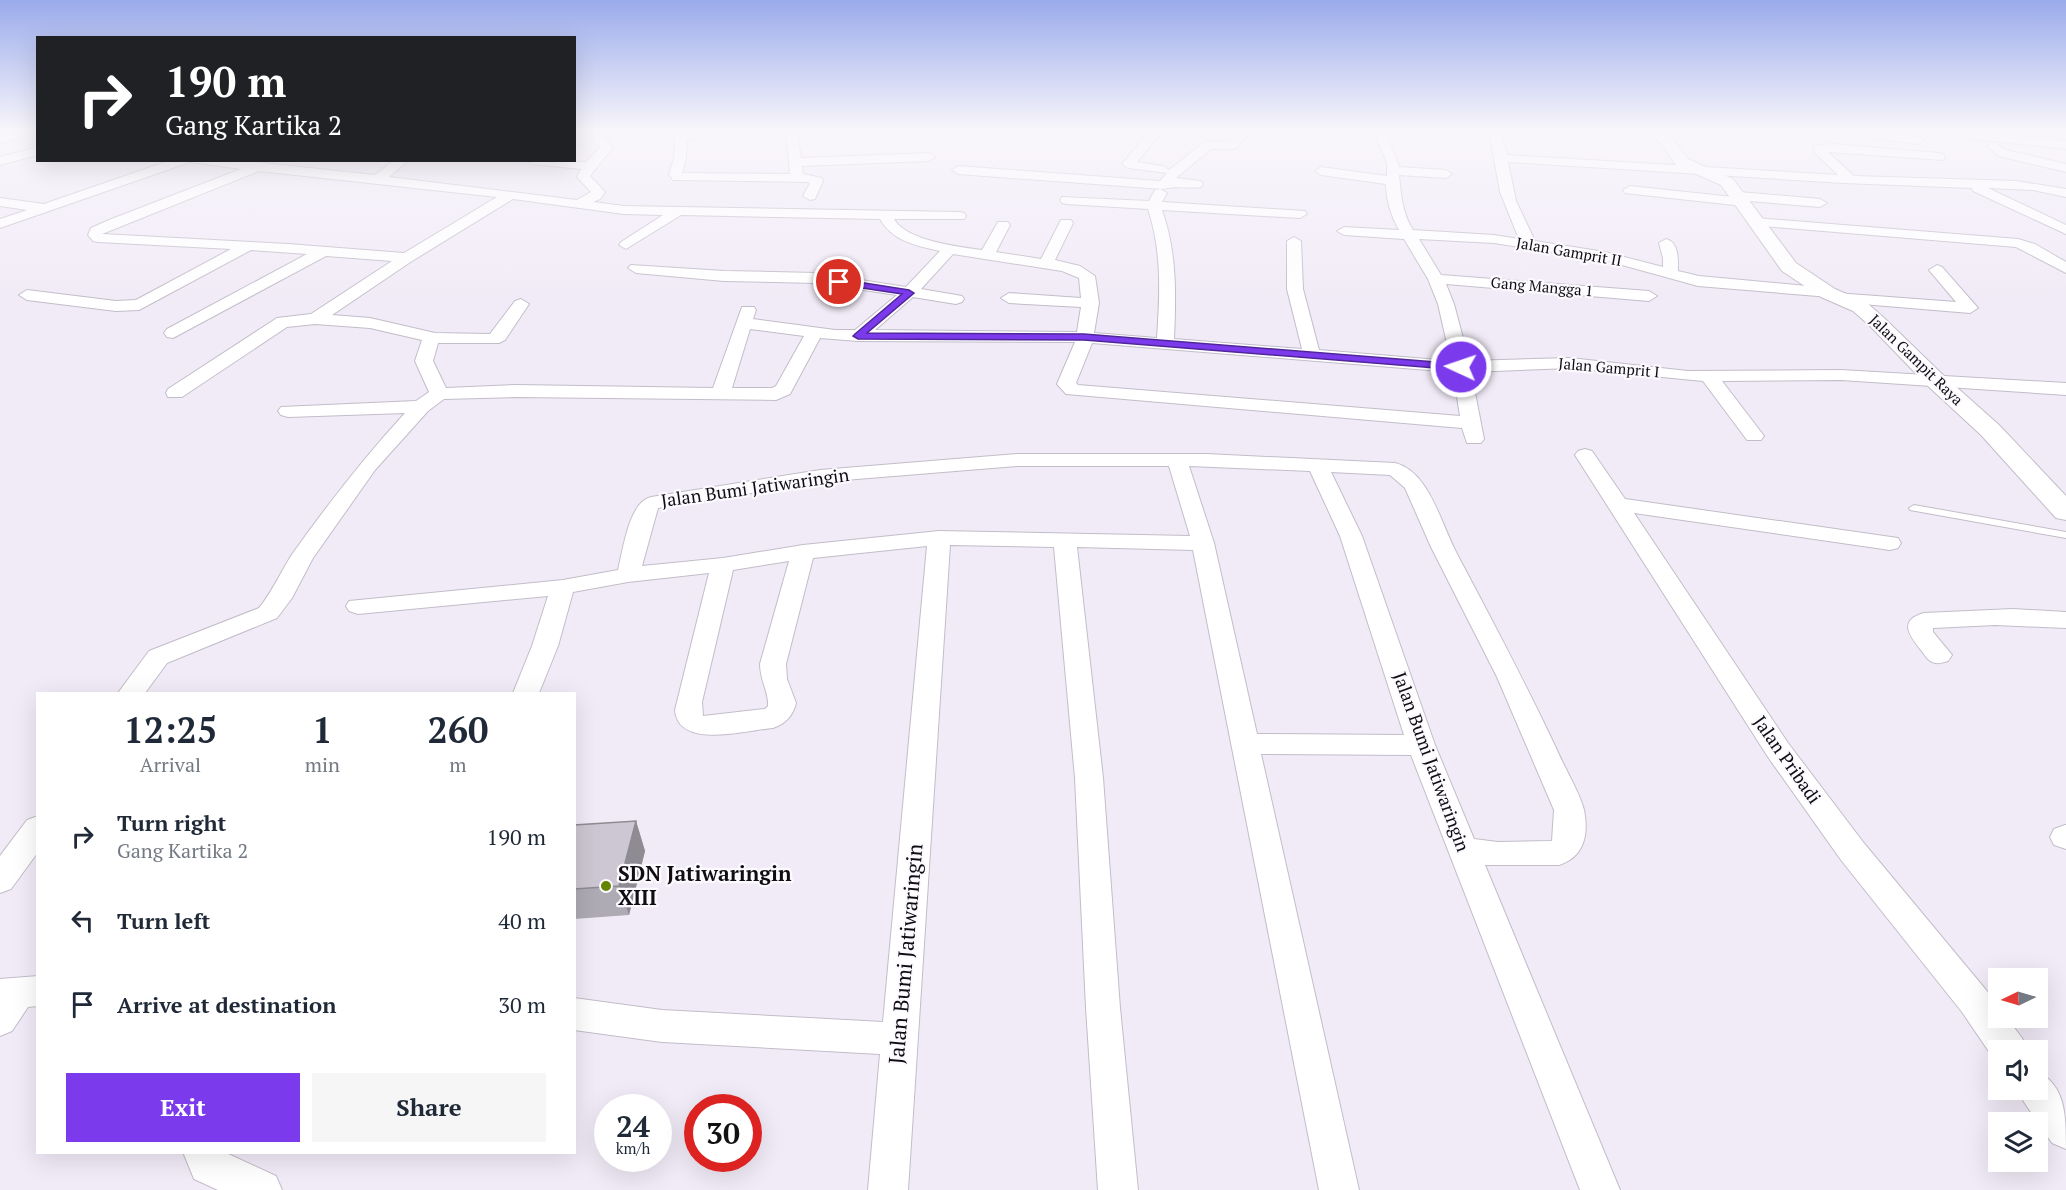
<!DOCTYPE html>
<html lang="en">
<head>
<meta charset="utf-8">
<style>
  body { margin:0; font-family:"PT Serif",serif; background:#f6f6f7; color:#1f2937; height:100vh; display:flex; flex-direction:column; font-size:22px; white-space:nowrap }
  * { box-sizing:border-box; margin:0 }
  p { font-size:20px; color:#747a83 }
  .icon { flex:none; width:33px; height:33px; fill:none; stroke:currentColor; stroke-width:2; stroke-linecap:round; stroke-linejoin:round }
  .map { position:relative; flex:1; overflow:hidden }
  .side { position:absolute; left:36px; top:692px; width:540px; height:462px; display:flex; flex-direction:column; background:#fff; border-radius:0px; box-shadow:0 6px 24px #0002 }
  .side>* { flex:none }
  .guide { position:absolute; left:36px; top:36px; width:540px; height:126px; border-radius:0px; box-shadow:0 6px 24px #0002; background:#202124; color:#fff; overflow:hidden }
  .needle { width:39px; rotate:265deg }
  .tools { position:absolute; left:1988px; top:968px; display:grid; gap:12px }
  .tools a { display:grid; place-items:center; width:60px; height:60px; border-radius:0px; background:#fff; box-shadow:0 6px 24px #0002; font-size:30px }
  .speed { position:absolute; left:594px; top:1094px; display:flex; gap:12px; font-size:30px; font-weight:700; text-align:center }
  .speed>* { display:grid; place-content:center; width:78px; height:78px; border-radius:50%; background:#fff; box-shadow:0 6px 24px #0002; line-height:1 }
  .speed small { font-size:15px; font-weight:400 }
  .speed .limit { border:9px solid #d22; background:#fff; color:#111 }
  .pin { position:absolute; display:grid; place-items:center; width:51px; height:51px; color:#fff; margin:-26px; border:3px solid #fff; border-radius:50%; box-shadow:0 2px 6px #0007 }
  .me { position:absolute; width:66px; margin:-33px; rotate:273deg; stroke-linejoin:round; filter:drop-shadow(0 0 4px #0008) }
  .turn { display:flex; align-items:center; gap:21px; height:126px; padding:0 30px; font-size:27px }
  .turn .icon { width:78px; height:78px; stroke-width:2.5 }
  .turn b { display:block; font-size:42px; line-height:51px }
  .eta { display:flex; justify-content:space-evenly; align-items:center; height:102px; text-align:center }
  .eta b { font-size:36px; font-weight:700; line-height:42px }
  .cta { display:flex; gap:12px; margin-top:auto; padding:12px 30px }
  .cta a { flex:1; height:69px; border-radius:0px; background:#7c3aed; color:#fff; font-size:24px; font-weight:700; line-height:69px; text-align:center }
  .cta a+a { background:#f6f6f7; color:#1f2937 }
  ul { padding:0; list-style:none }
  li { display:flex; align-items:center; gap:18px; height:84px; padding:0 30px }
  li div { flex:1 }
  li b { display:block; font-size:22px }
  li em { font-style:normal }
  .map>svg:first-child { display:block }
</style>
</head>
<body>
<div class="map">
<svg width="2066" height="1190" viewBox="0 0 2066 1190">
  <rect width="100%" height="100%" fill="#f1ebf7"/>
  <g fill="none" stroke-linecap="round" stroke-linejoin="round">
    <defs>
      <path id="service" d="M1914,505l152,27v6l-156,-28 -1,-2z"/>
      <path id="minor" d="M19,131h19l-38,13v-8z
        M586,131h12l15,16 -23,29 15,16 -5,7 -7,3 31,4 335,6 5,1 2,3 -2,3h-70c12,22 66,28 88,31l16,-28h10l2,3 -14,27 45,7 20,-39h10l2,3 -18,37 25,6 15,10 4,27 -5,30 63,5c3,-44 5,-87 -9,-129l-81,-5 -5,-1 -2,-3 2,-3 87,4 6,-11 5,-1 7,4 -5,9 143,9 2,3 -7,4 -138,-8c15,42 14,85 12,129l128,10 -15,-60v-48l7,-4 7,4 2,48 16,61 132,11 -13,-57 -10,-25 -24,-40 -60,-4 -7,-4 7,-4 55,3c-8,-14 -13,-31 -13,-46l-65,-9 -6,-4 6,-4 66,9v-13l-13,-32h12l13,36 47,3 6,4 -6,4 -47,-3c2,19 3,38 14,55l81,5 25,4 -19,-47 -11,-61h12l6,24 331,20 -24,-23v-6l18,-2 107,9 4,1 2,3 -2,3 -115,-8 26,24 162,5 50,8v8l-33,-7 -45,-2 78,37v9l-93,-43 -1,-3 -129,-5 -335,-21 8,39 19,40 70,11 58,15v-9l-4,-15 7,-4c13,3 12,21 12,32l21,5 129,12 8,5 120,9 -27,-32 8,-5 5,2 36,41 -8,5 -132,-11 -8,-5 -132,-11 -94,-26 -110,-17 -75,-4 22,36 208,16 8,5 -8,5 -203,-17 8,20 15,57 101,-3 118,13 153,-1 225,13v12l-225,-15 -119,1 42,55 -3,4h-14l-44,-59 -133,-13 -99,4 13,67 -3,4h-14l-5,-15 -396,-34 -9,-10 18,-42 -217,-1 -38,-3 -30,56 -14,6 -260,-3 -72,2 -16,12 -53,59 -62,88 -21,40 -15,20 -110,45 -22,30h-27l31,-42 110,-43c14,-17 22,-37 34,-55 35,-49 71,-95 112,-140l-117,4 -7,-2 -3,-4 3,-4 135,-6 13,-9 -14,-31 7,-21 -52,-12 -55,-4 -28,3 -105,70h-14l-2,-4 2,-4 109,-71 34,-4 81,-53 -66,-5 -153,82 -6,-1 -3,-4 3,-4 140,-75 -56,-4 -112,60 -23,1 -89,-11 -8,-5 8,-5 89,11 20,-1 95,-51 -133,-7 -5,-1 -5,-6 3,-7 18,-8 132,-51 -51,-7 -190,66v-9l27,-9 -27,-4v-8l44,6 127,-44h65l139,15 19,-15h15l-20,17 188,23 14,-8 -14,-15 4,-8 -49,-5 -6,-4 60,2 14,-15zM259,171l238,26 -93,56 -116,-9 -186,-10zM513,199l111,15 39,1 -42,27 -2,3 7,4 55,-34 199,4c12,22 37,27 60,32l-34,36 -90,-14 -92,-2 -93,-6 -3,3 8,5 88,8 92,2 81,12 -42,35h-20l-82,-11 3,-9 -2,-3h-12l-29,81 -197,-3 -70,3 -13,-27 5,-18h61l6,-3 24,-36 -8,-5 -6,2 -25,33 -55,-1 -65,-15 -38,-3 80,-54zM953,254l109,17 17,7 2,20 -72,-5 -8,5 8,5 72,4 -4,25 -202,-2 38,-33 43,7 6,-2 2,-3 -2,-3 -41,-7zM750,329l54,7 -28,50 -4,2h-40zM1092,343l361,29 7,44 -382,-31 -2,-2z
        M676,131h82l-6,3 -65,5 -1,19 -4,15 108,1 -3,-37 -8,-6 18,2 4,25 128,-5 6,4 -6,4 -127,5 1,8 19,4 1,3 -8,18 -5,1 -7,-4 7,-13 -3,-1 -134,-2 -4,-6 5,-16z
        M983,131h70l1,1 -6,4 -59,-2z
        M1150,131h12l-25,31 26,4 6,4 35,-28h24l11,-11 12,1 -16,17h-24l-35,29 25,3 2,3 -2,3c-14,2 -24,-2 -38,2l-205,-15 -6,-4 6,-4 202,15 7,-8 -39,-5 -6,-4z
        M1862,131l56,5 6,4 -6,4 -46,-6z
        M1920,131h40l106,10v8l-140,-15z
        M1994,142l12,8 60,14v8l-68,-16 -10,-10z
        M38,147v8l-38,10v-8z
        M1630,186l103,11 1,-4 5,-1 81,7 7,4 -7,4 -71,-6 -1,4 -5,1 -118,-13 -2,-3z
        M1756,218l262,21 17,5 31,18v11l-50,-26 -265,-22 -2,-3z
        M1585,449l7,2 33,48 273,39 3,5 -3,5 -8,2 -256,-37 154,230 75,99 123,148 12,16v11h8l16,21 5,12h-29v13l-2,-1 -34,-50 -121,-152 -73,-103 -193,-302 3,-4z
        M1017,454h189l189,9c12,3 21,11 28,21 15,21 22,47 34,70 34,64 68,128 99,194 7,17 24,45 28,62 5,25 0,47 -25,55h-74l135,325h-40l-169,-435 -150,-1 98,436h-40l-126,-640 -116,-3 26,231 17,230 18,182h-40l-12,-182 -11,-230 -21,-231 -104,-2 -42,645h-40l12,-136 -218,-12 -88,-12v-32l88,12 221,12 44,-476 -114,12 -27,106 1,15 9,24c-3,13 -11,21 -23,25 -26,2 -95,22 -98,-18l34,-137 -81,9 -55,10 -15,54 -19,47h-26l19,-47 16,-50 -190,18 -9,-3 -3,-5 3,-5 214,-21 55,-10c5,-20 11,-68 33,-73l169,-27zM1017,466h152l21,70 -251,-5 -136,14 -80,13 -81,8 16,-58 162,-26zM1189,466l121,5 30,65 64,199 -147,-1 -43,-191zM1331,472l59,3 15,13 26,59 66,130 57,133 -2,31 -54,1 -24,-3 -39,-94 -73,-209zM789,561l-29,103c0,16 9,29 8,42l-3,3 -62,7 -1,-14 31,-132z
        M2013,609l53,3v16l-71,-3 -62,3v4l19,23 -4,6c-6,2 -13,4 -19,-1 -3,-2 -6,-8 -9,-11 -12,-15 -21,-29 4,-36z
        M38,816v36l-27,37 -11,4v-37l27,-36z
        M2065,825h1v24l-12,-4 -4,-8 4,-8z
        M38,976v30l-10,1 -16,24 -12,5v-57z
        M2037,1071c29,15 29,45 29,78l-14,-6 -28,-41 -6,-13h19z
        M183,1152h41l52,24 6,14h-64l-24,-11z"/>
      <path id="tertiary" d="M1645,131h17l10,7 16,21 45,20 63,84 39,26 32,14 16,14 61,59 55,49 67,71v24l-10,-2 -75,-83 -53,-49 -59,-61 -16,-14 -32,-14 -39,-26 -61,-86 -45,-20 -14,-21z"/>
    </defs>
    <use href="#service" stroke="#c2bdc8" stroke-width="2"/>
    <use href="#minor" stroke="#c2bdc8" stroke-width="2"/>
    <use href="#tertiary" stroke="#c2bdc8" stroke-width="2"/>
    <use href="#service" fill="#fff" fill-rule="evenodd"/>
    <use href="#minor" fill="#fff" fill-rule="evenodd"/>
    <use href="#tertiary" fill="#fff" fill-rule="evenodd"/>
  </g>
  <path fill="#afabb5" d="M636,821l9,30 -16,64 -55,4v-94z"/>
  <path fill="#8f8b93" d="M636,821l9,30 -16,64 -10,-29z"/>
  <path fill="#ccc7d2" stroke="#8f8b93" stroke-width="1.5" d="M636,821l-17,65 -45,3v-64z"/>
  <linearGradient id="sky" x2="0" y2="1"><stop stop-color="#9aabeb"/><stop offset="0.44" stop-color="#f9f6fb"/><stop offset="1" stop-color="#f9f6fb" stop-opacity="0"/></linearGradient>
  <rect width="2066" height="298" fill="url(#sky)"/>
  <path fill="#7c3aed" stroke="#51269a" stroke-width="1.5" d="M839,279l70,11 5,3 -47,40 217,1 377,30 5,3 -5,3 -377,-30 -226,-1 -5,-3 2,-2 47,-40 -66,-10 -2,-2z"/>
  <circle fill="#628400" stroke="#fcfaff" stroke-width="2" cx="606" cy="886" r="6"/>
  <g text-anchor="middle" stroke-width="4.5" stroke-linejoin="round" paint-order="stroke">
    <g font-size="15" fill="#0f0d11" stroke="#fcfaff">
      <text transform="translate(1569 252) rotate(10)" y="5">Jalan Gamprit II</text>
      <text transform="translate(1542 287) rotate(5)" y="5">Gang Mangga 1</text>
      <text transform="translate(1916 360) rotate(44)" y="5">Jalan Gampit Raya</text>
      <text transform="translate(1609 368) rotate(5)" y="5">Jalan Gamprit I</text>
    </g>
    <g font-size="18" fill="#0f0d11" stroke="#fcfaff">
      <text transform="translate(755 488) rotate(-8)" y="6">Jalan Bumi Jatiwaringin</text>
      <text transform="translate(1787 760) rotate(55)" y="6">Jalan Pribadi</text>
      <text transform="translate(1431 762) rotate(70)" y="6">Jalan Bumi Jatiwaringin</text>
    </g>
    <g font-size="21" font-weight="bold" fill="#0f0d11" stroke="#fcfaff" text-anchor="start">
      <text x="618" y="881">SDN Jatiwaringin<tspan x="618" dy="24">XIII</tspan></text>
    </g>
    <g font-size="21" fill="#0f0d11" stroke="#fcfaff">
      <text transform="translate(906 954) rotate(-85)" y="7">Jalan Bumi Jatiwaringin</text>
    </g>
  </g>
</svg>
<div class="tools">
<a><svg class="needle" viewBox="-14 -14 28 28"><path d="M0-13l5 13h-10z" fill="#e53935"/><path d="M0 13l5-13h-10z" fill="#747a83"/></svg></a>
<a><svg class="icon" aria-label="sound" viewBox="0 0 24 24"><path d="M4 9h4l5-4v14l-5-4H4zM17 9q2 3 0 6"/></svg></a>
<a><svg class="icon" aria-label="layers" viewBox="0 0 24 24"><path d="M12 4l9 5-9 5-9-5zM3 14l9 5 9-5"/></svg></a>
</div>
<div class="speed"><div>24<small>km/h</small></div><div class="limit">30</div></div>
<div class="pin" style="left:839px;top:282px;background:#d93025"><svg class="icon" aria-label="arrive" viewBox="0 0 24 24"><path d="M6 21V4h12l-3 4 3 4H6"/></svg></div>
<svg class="me" style="left:1461px;top:367px" viewBox="-20 -20 40 40"><circle r="17" fill="#7c3aed" stroke="#fff" stroke-width="3"/><path d="M0-11L8 9 0 5-8 9z" fill="#fff"/></svg>
<div class="guide">
<div class="turn"><svg class="icon" aria-label="right" viewBox="0 0 24 24"><path d="M7 20v-9h11M14 6l5 5-5 5"/></svg><div><b>190 m</b>Gang Kartika 2</div></div>
</div>
<section class="side">
<div class="eta">
<div><b>12:25</b><p>Arrival</p></div>
<div><b>1</b><p>min</p></div>
<div><b>260</b><p>m</p></div>
</div>
<ul>
<li><svg class="icon" aria-label="right" viewBox="0 0 24 24"><path d="M7 20v-9h11M14 6l5 5-5 5"/></svg><div><b>Turn right</b><p>Gang Kartika 2</p></div><em>190 m</em></li>
<li><svg class="icon" aria-label="left" viewBox="0 0 24 24"><path d="M17 20v-9H6M10 6l-5 5 5 5"/></svg><div><b>Turn left</b></div><em>40 m</em></li>
<li><svg class="icon" aria-label="arrive" viewBox="0 0 24 24"><path d="M6 21V4h12l-3 4 3 4H6"/></svg><div><b>Arrive at destination</b></div><em>30 m</em></li>
</ul>
<div class="cta"><a>Exit</a><a>Share</a></div>
</section>
</div>
</body>
</html>
